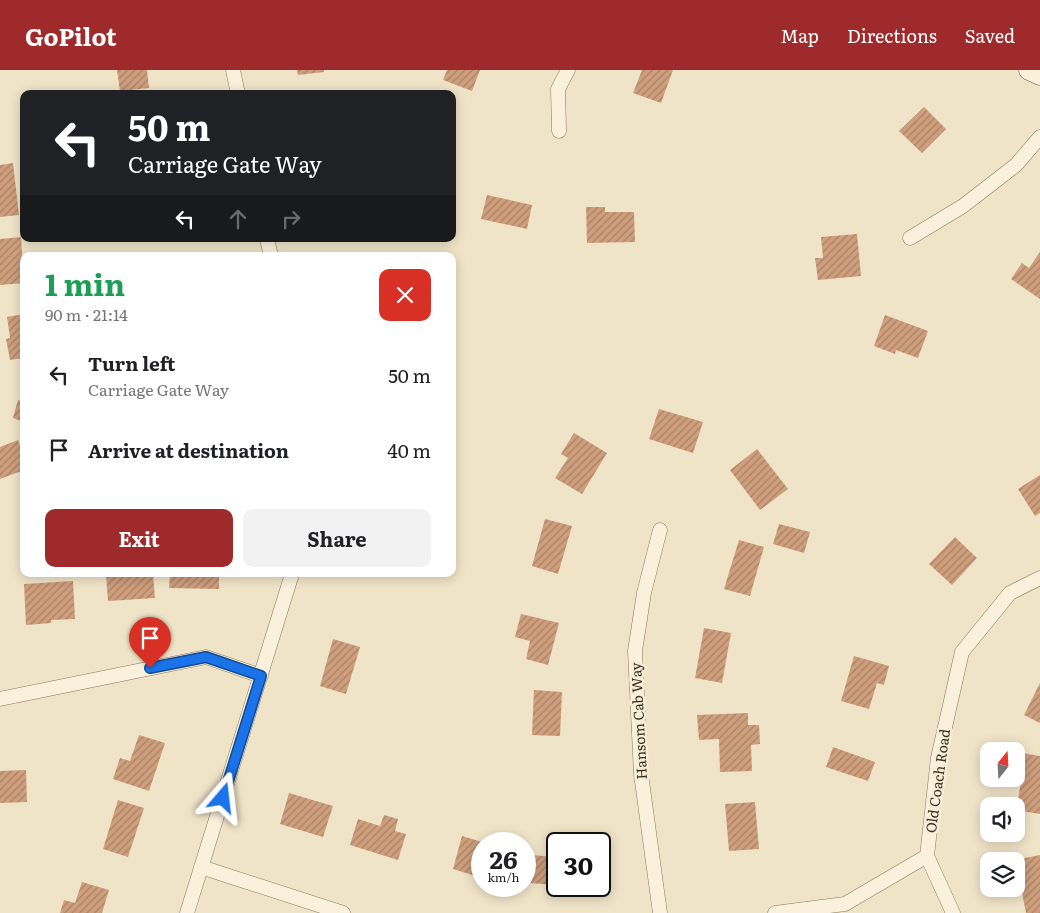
<!DOCTYPE html>
<html lang="en">
<head>
<meta charset="utf-8">
<style>
  body { margin:0; font-family:Literata,serif; background:#f2f2f2; color:#202124; height:100vh; display:flex; flex-direction:column; font-size:19px; white-space:nowrap }
  * { box-sizing:border-box; margin:0 }
  p { font-size:16px; color:#757577 }
  .icon { flex:none; width:28px; height:28px; fill:none; stroke:currentColor; stroke-width:2; stroke-linecap:round; stroke-linejoin:round }
  .map { position:relative; flex:1; overflow:hidden }
  .panel { position:absolute; left:20px; top:182px; width:436px; height:325px; display:flex; flex-direction:column; background:#fff; border-radius:10px; box-shadow:0 2px 12px #0003 }
  .panel>* { flex:none }
  .guide { position:absolute; left:20px; top:20px; width:436px; height:152px; border-radius:10px; box-shadow:0 2px 12px #0003; background:#202124; color:#fff; overflow:hidden }
  .needle { width:32px; rotate:18deg }
  .tools { position:absolute; left:980px; top:672px; display:grid; gap:10px }
  .tools a { display:grid; place-items:center; width:45px; height:45px; border-radius:10px; background:#fff; box-shadow:0 2px 12px #0003; font-size:25px }
  .speed { position:absolute; left:471px; top:762px; display:flex; gap:10px; font-size:25px; font-weight:700; text-align:center }
  .speed>* { display:grid; place-content:center; width:65px; height:65px; border-radius:50%; background:#fff; box-shadow:0 2px 12px #0003; line-height:1 }
  .speed small { font-size:12px; font-weight:400 }
  .speed .limit { border:2px solid #111; border-radius:8px; background:#fff; color:#111 }
  .pin { position:absolute; display:grid; place-items:center; width:42px; height:42px; color:#fff; margin:-51px -21px; border-radius:50% 50% 50% 0; rotate:-45deg; box-shadow:0 0 5px #0007 }
  .pin .icon { rotate:45deg }
  .me { position:absolute; width:55px; margin:-28px; rotate:17deg; stroke-linejoin:round; filter:drop-shadow(0 0 4px #0008) }
  .turn { display:flex; align-items:center; gap:18px; height:105px; padding:0 25px; font-size:22px }
  .turn .icon { width:65px; height:65px; stroke-width:2.5 }
  .turn b { display:block; font-size:35px; line-height:42px }
  .lanes { display:flex; align-items:center; height:48px; padding:0 25px; background:#0003; justify-content:center; gap:25px; direction:ltr }
  .lanes .off { opacity:.35 }
  .round { display:grid; place-items:center; flex:none; width:52px; height:52px; border-radius:10px; background:#f2f2f2 }
  .headline { display:flex; align-items:center; justify-content:space-between; height:85px; padding:0 25px }
  h1 { font-size:30px; font-weight:700; line-height:38px; color:#1e9e55 }
  .primary-button { display:flex; gap:10px; margin-top:auto; padding:10px 25px }
  .primary-button a { flex:1; height:58px; border-radius:10px; background:#9e2a2b; color:#fff; font-size:20px; font-weight:700; line-height:58px; text-align:center }
  .primary-button a+a { background:#f2f2f2; color:#202124 }
  ul { padding:0; list-style:none }
  li { display:flex; align-items:center; gap:15px; height:75px; padding:0 25px }
  li div { flex:1 }
  li b { display:block; font-size:19px }
  li em { font-style:normal }
  header { display:flex; align-items:center; gap:30px; box-sizing:border-box; height:70px; padding:0 25px; background:#9e2a2b; color:#fff }
  header strong { font-size:24px }
  nav { display:flex; gap:28px; margin-inline-start:auto; font-size:18px }
  .map>svg:first-child { display:block }
</style>
</head>
<body>
<header>
<strong>GoPilot</strong>
<nav><a>Map</a><a>Directions</a><a>Saved</a></nav>
</header>
<div class="map">
<svg width="1040" height="843" viewBox="0 0 1040 843">
  <defs>
    <pattern id="building-hatch" width="6" height="6" patternUnits="userSpaceOnUse" patternTransform="scale(1.25)"><rect width="6" height="6" fill="#cf9f7d"/><path d="M-1 1l2-2M0 6l6-6M5 7l2-2" fill="none" stroke="#a98266"/></pattern>
  </defs>
  <rect width="100%" height="100%" fill="#f0e4c8"/>
  <path fill="url(#building-hatch)" d="M117,0h30l2,18 -29,3z
    M297,0h27v2l-26,3z
    M447,0h33l-8,21 -29,-11z
    M642,0h31l-12,33 -28,-10z
    M924,37l22,22 -24,24 -23,-22z
    M13,93l6,52 -19,2v-52z
    M487,125l45,10 -5,24 -46,-10z
    M586,137h19v5h29l1,30 -48,1z
    M857,164l4,42 -43,4 -3,-22h8l-2,-21z
    M21,167l3,46 -24,2v-46z
    M1040,182v47l-29,-20 11,-16 7,5z
    M24,244v44l-14,2 -4,-21 4,-1 -3,-21z
    M885,245l43,16 -10,27 -22,-8 -1,4 -21,-8z
    M18,330l6,2v20l-11,-4z
    M659,339l44,13 -10,31 -44,-14z
    M574,363l33,20 -25,41 -27,-16 13,-20 -7,-4z
    M18,370l6,15v15l-24,9v-32z
    M757,379l31,40 -28,21 -30,-40z
    M1040,405v38l-5,3 -17,-27z
    M545,449l27,7 -14,48 -26,-8z
    M779,454l31,8 -6,21 -31,-9z
    M955,467l22,21 -25,27 -23,-21z
    M739,470l25,7 -14,49 -26,-7z
    M106,504h47l2,24 -47,3z
    M170,504h49v15l-50,-1z
    M73,511l2,38 -24,1v3l-25,2 -2,-41z
    M521,544l38,9 -11,42 -22,-6 4,-18 -15,-4z
    M704,558l27,5 -9,50 -27,-5z
    M333,569l27,8 -14,47 -26,-8z
    M854,586l35,10 -5,19 -7,-2 -8,26 -28,-8z
    M1040,613v40l-16,-8z
    M534,620l28,2 -2,44 -28,-1z
    M748,643v12h11l1,19 -9,1 1,26 -32,1 -1,-33 -20,1 -2,-25z
    M139,665l26,8 -16,48 -36,-12 7,-21 10,3z
    M833,677l42,15 -7,19 -42,-14z
    M1016,682l24,4v58l-24,-4 6,-34 -6,-1z
    M26,700l1,32 -27,1v-32z
    M289,723l44,13 -10,31 -43,-13z
    M118,730l26,8 -16,49 -25,-8z
    M755,732l4,47 -30,2 -4,-47z
    M384,745l14,4 -3,12 11,3 -8,26 -48,-15 8,-26 22,7z
    M462,766l20,6 -1,4h1v32l-29,-9z
    M530,785l28,2v28l-30,-2z
    M1040,785v58h-14l-7,-35 5,-1 -4,-18z
    M82,812l27,8 -7,23h-42l4,-13 11,3z"/>
  <g fill="none" stroke-linecap="round" stroke-linejoin="round">
    <defs>
      <path id="street" d="M233,0l5,24
        M559,61l-1,-42 10,-19
        M910,168l53,-32 53,-41 24,-28
        M267,169l4,17
        M0,629l206,-42 55,19
        M927,786l11,-98 24,-106 48,-59 30,-15
        M927,786l26,57
        M201,797l142,46
        M187,843l105,-339
        M660,843l-19,-139 -6,-123 9,-58 16,-63
        M775,843l70,-9 82,-48"/>
      <path id="secondary" d="M1029,0l11,5"/>
    </defs>
    <use href="#street" stroke="#8d765c" stroke-width="15"/>
    <use href="#secondary" stroke="#6f573f" stroke-width="21"/>
    <use href="#street" stroke="#faf1dc" stroke-width="14"/>
    <use href="#secondary" stroke="#faf1dc" stroke-width="20"/>
  </g>
  <g fill="none" stroke-linecap="round" stroke-linejoin="round">
    <defs>
      <path id="route" d="M150,598l56,-11 55,19 -38,122"/>
    </defs>
    <use href="#route" stroke="#114b97" stroke-width="12"/>
    <use href="#route" stroke="#1a73e8" stroke-width="9"/>
  </g>
  <g text-anchor="middle" stroke-width="5" stroke-linejoin="round" paint-order="stroke">
    <g font-size="14" fill="#3d2e20" stroke="#f7eed8">
      <text transform="translate(639 651) rotate(-93)" y="5">Hansom Cab Way</text>
      <text transform="translate(938 711) rotate(-82)" y="5">Old Coach Road</text>
    </g>
  </g>
</svg>
<div class="tools">
<a><svg class="needle" viewBox="-14 -14 28 28"><path d="M0-13l5 13h-10z" fill="#e53935"/><path d="M0 13l5-13h-10z" fill="#757577"/></svg></a>
<a><svg class="icon" aria-label="sound" viewBox="0 0 24 24"><path d="M4 9h4l5-4v14l-5-4H4zM17 9q2 3 0 6"/></svg></a>
<a><svg class="icon" aria-label="layers" viewBox="0 0 24 24"><path d="M12 4l9 5-9 5-9-5zM3 14l9 5 9-5"/></svg></a>
</div>
<div class="speed"><div>26<small>km/h</small></div><div class="limit">30</div></div>
<div class="pin" style="left:150px;top:598px;background:#d93025"><svg class="icon" aria-label="arrive" viewBox="0 0 24 24"><path d="M6 21V4h12l-3 4 3 4H6"/></svg></div>
<svg class="me" style="left:223px;top:728px" viewBox="-20 -20 40 40"><path d="M0-17L14 15 0 8-14 15z" fill="#1a73e8" stroke="#fff" stroke-width="4"/></svg>
<div class="guide">
<div class="turn"><svg class="icon" aria-label="left" viewBox="0 0 24 24"><path d="M17 20v-9H6M10 6l-5 5 5 5"/></svg><div><b>50 m</b>Carriage Gate Way</div></div>
<div class="lanes"><svg class="icon" aria-label="left" viewBox="0 0 24 24"><path d="M17 20v-9H6M10 6l-5 5 5 5"/></svg><svg class="icon off" aria-label="ahead" viewBox="0 0 24 24"><path d="M12 20V5M6 11l6-6 6 6"/></svg><svg class="icon off" aria-label="right" viewBox="0 0 24 24"><path d="M7 20v-9h11M14 6l5 5-5 5"/></svg></div>
</div>
<section class="panel">
<div class="headline"><div><h1>1 min</h1><p>90 m · 21:14</p></div><a class="round" style="background:#d93025;color:#fff"><svg class="icon" aria-label="close" viewBox="0 0 24 24"><path d="M6 6l12 12M18 6L6 18"/></svg></a></div>
<ul>
<li><svg class="icon" aria-label="left" viewBox="0 0 24 24"><path d="M17 20v-9H6M10 6l-5 5 5 5"/></svg><div><b>Turn left</b><p>Carriage Gate Way</p></div><em>50 m</em></li>
<li><svg class="icon" aria-label="arrive" viewBox="0 0 24 24"><path d="M6 21V4h12l-3 4 3 4H6"/></svg><div><b>Arrive at destination</b></div><em>40 m</em></li>
</ul>
<div class="primary-button"><a>Exit</a><a>Share</a></div>
</section>
</div>
</body>
</html>
